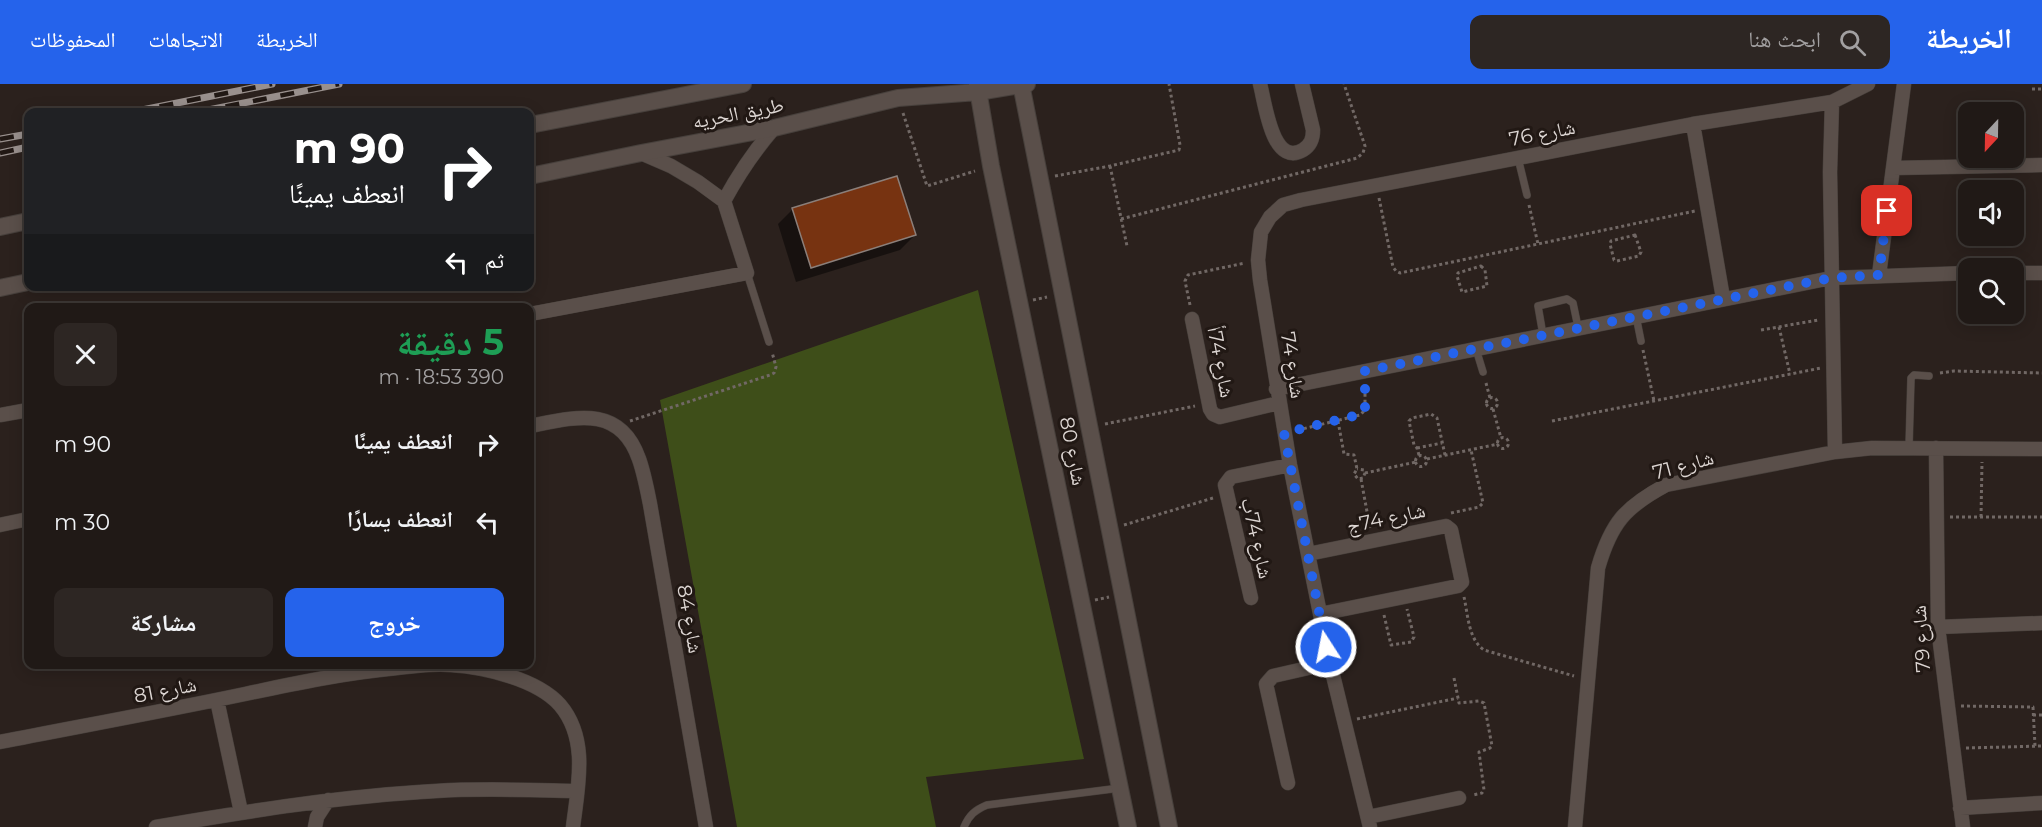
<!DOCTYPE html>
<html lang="ar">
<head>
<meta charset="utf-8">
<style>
  body { margin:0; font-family:Montserrat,"Noto Naskh Arabic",sans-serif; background:#2d2623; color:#f1f3f6; direction:rtl; height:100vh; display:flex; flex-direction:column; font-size:22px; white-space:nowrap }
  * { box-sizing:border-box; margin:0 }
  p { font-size:20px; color:#a2a0a1 }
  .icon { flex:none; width:33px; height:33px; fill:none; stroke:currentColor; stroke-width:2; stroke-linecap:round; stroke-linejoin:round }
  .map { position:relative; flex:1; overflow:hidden; direction:ltr }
  .sheet { position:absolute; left:24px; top:219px; width:510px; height:366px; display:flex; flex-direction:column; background:#201916; border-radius:12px; box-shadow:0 3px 15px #0003,0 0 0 2px #3d3835; direction:rtl }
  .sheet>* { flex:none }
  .top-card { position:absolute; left:24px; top:24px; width:510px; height:183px; border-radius:12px; box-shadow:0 3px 15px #0003,0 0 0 2px #3d3835; direction:rtl; background:#202124; color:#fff; overflow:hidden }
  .needle { width:39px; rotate:202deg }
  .buttons { position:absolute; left:1958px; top:18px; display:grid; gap:12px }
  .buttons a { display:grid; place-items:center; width:66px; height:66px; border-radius:12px; background:#201916; box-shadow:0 3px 15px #0003,0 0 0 2px #3d3835; font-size:30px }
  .pin { position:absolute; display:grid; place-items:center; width:51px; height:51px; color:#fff; margin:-26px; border-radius:12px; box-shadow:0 3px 9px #0006 }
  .me { position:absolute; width:66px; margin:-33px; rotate:349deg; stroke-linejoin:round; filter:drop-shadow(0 0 4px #0008) }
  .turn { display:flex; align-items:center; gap:21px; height:126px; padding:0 30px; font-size:27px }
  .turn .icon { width:78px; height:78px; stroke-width:2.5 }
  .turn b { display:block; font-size:42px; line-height:51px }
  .then { display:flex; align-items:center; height:57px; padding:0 30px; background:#0003; gap:12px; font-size:22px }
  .round { display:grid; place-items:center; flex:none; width:63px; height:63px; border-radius:12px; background:#2d2623 }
  .summary { display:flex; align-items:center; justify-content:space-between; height:102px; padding:0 30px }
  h1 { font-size:36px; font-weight:700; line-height:45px; color:#1e9e55 }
  .cta { display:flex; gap:12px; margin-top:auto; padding:12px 30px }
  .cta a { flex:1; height:69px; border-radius:12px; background:#2563eb; color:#fff; font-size:24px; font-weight:700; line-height:69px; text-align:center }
  .cta a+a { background:#2d2623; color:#f1f3f6 }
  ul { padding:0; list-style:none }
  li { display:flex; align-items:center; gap:18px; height:78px; padding:0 30px }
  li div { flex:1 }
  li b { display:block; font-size:22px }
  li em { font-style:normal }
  header { display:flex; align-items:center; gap:36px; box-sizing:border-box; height:84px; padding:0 30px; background:#2563eb; color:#fff }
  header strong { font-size:28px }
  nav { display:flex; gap:33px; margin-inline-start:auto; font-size:21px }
  .search { width:420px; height:54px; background:#2d2623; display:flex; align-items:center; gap:15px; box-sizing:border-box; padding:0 21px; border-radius:12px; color:#a2a0a1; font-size:22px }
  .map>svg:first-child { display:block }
</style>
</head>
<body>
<header>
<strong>الخريطة</strong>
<div class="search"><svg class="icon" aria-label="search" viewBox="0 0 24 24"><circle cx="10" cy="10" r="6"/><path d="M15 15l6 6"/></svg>ابحث هنا</div>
<nav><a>الخريطة</a><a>الاتجاهات</a><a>المحفوظات</a></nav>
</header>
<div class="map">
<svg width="2042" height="743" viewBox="0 0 2042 743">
  <rect width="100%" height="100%" fill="#2b211d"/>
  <path fill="#3e4e19" d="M978,206l106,469 -158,18 10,50h-199l-77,-427z"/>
  <path fill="#0007" d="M793,125l122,26 -15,15 -104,32 -18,-58z"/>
  <path fill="#731" stroke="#8b7f7a" stroke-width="1.5" d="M897,92l19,59 -105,33 -19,-60z"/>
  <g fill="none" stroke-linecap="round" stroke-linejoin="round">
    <defs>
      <path id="service" d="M1518,74l9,37
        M747,189l22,69
        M1636,232l5,25
        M1543,251l-5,-29 29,-7 6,4 5,24
        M1476,265l7,23
        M1909,363l2,-69 3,-3 15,1
        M964,743c5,-12 11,-17 23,-22l133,-17"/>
      <path id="minor" d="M1260,0c5,18 12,84 43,66 8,-5 10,-11 10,-20l-11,-46
        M1832,18l-2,70 5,280
        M1693,40l30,174
        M1893,84l149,-3
        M724,117c14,-26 30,-50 50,-73
        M2013,189h29
        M1879,191l25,-191
        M530,230l217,-41 -23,-72 -26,-19 -27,-16 -30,-13
        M1192,235l18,90 3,5 7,3 59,-14
        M1276,305l555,-111 137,-5
        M0,331l28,-5
        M530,342c45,-9 90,-22 109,33 5,14 8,30 11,45l56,323
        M1936,364l2,179 25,200
        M0,441l28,-6
        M1308,470l138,-28 5,4 11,52 -4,4 -138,28
        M1251,514l-26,-113 6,-8 59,-12
        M1938,543l104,-4
        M217,616l24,112
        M0,658c82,-16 164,-31 245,-48 51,-11 100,-21 152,-26 18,-2 37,-5 54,-3 33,2 86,14 109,40 29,34 18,81 13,122
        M1288,699l-22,-99 7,-8 57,-13
        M1960,724l82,-5
        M1368,733l91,-19
        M156,743c93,-16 186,-31 280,-36 47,-3 94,-1 141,0
        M315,743l2,-10 11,-17
        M1370,743l-40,-164 -40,-198 -30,-185 -2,-20 3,-28 9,-15 13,-12 18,-5 392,-76 139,-22 36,-18
        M1575,743l23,-259c13,-45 27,-61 68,-83l169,-33 37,-4 170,1"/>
      <path id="tertiary" d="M977,0l14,82 137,661
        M1021,0l148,743
        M530,41l213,-41
        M530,92l111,-23 133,-25 124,-30 80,-6 49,-8
        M0,143l28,-6
        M0,204l28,-6"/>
    </defs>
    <use href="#service" stroke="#47403c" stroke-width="8"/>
    <use href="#minor" stroke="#47403c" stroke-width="15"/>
    <use href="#tertiary" stroke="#47403c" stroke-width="18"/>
    <path stroke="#716865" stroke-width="3" stroke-dasharray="3 3" stroke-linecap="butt" d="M2032,5h10
      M903,29l24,73 48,-15
      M1110,82l17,80
      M1055,92l55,-10 69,-16 1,-5 -11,-61
      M1379,114l14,69 3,4 4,2 295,-62
      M1529,121l9,39
      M1121,135l236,-61 6,-5 2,-7 -21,-62
      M1635,151l6,17 -2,4 -22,5 -3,-1 -4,-16 1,-3z
      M1481,182l4,4 2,16 -25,6 -5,-16 1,-3z
      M1033,216l14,-3
      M1190,221l-5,-24 3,-6 57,-12
      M1779,243l11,47
      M1761,246l57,-10
      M1643,266l11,51
      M1940,289l14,-2 88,2
      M1486,299l4,15
      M1486.5 319a5.5 5.5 0 1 1 11 0a5.5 5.5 0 1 1-11 0Z
      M1493,325l8,29
      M630,337l140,-46 4,-2 2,-6 -4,-15
      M1338,337l6,33 10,1 3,14 -3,5 4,5 5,-1 2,-5 -1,-3 -7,-1
      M1552,337l269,-53
      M1105,340l90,-18
      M1298,346l62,-15 5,-5v-24
      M1497.5 359a5.5 5.5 0 1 1 11 0a5.5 5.5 0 1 1-11 0Z
      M1417,364l25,-5
      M1419,371l-2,-7 -3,-3 -5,-24 3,-3 19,-4 6,4 8,37
      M1415.5 377a5.5 5.5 0 1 1 11 0a5.5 5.5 0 1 1-11 0Z
      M1427,375l71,-15
      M1070,387l14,-3
      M1365,389l51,-11
      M1361,395l9,49
      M1451,429l28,-6 4,-4 -12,-53
      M1950,433h92
      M1981,433l1,-55
      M1124,441l89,-27
      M1464,513c4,17 4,42 20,53l90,26
      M1095,516l14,-3
      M1384,531l7,30 20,-3 3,-5 -7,-28
      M1454,594l5,25 20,-2 5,2 8,43 -2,2 -11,4 5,38 -2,3 -9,2
      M1961,622l72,1 2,39
      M2033,631h9
      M1357,635l101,-21
      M1966,664l76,-2"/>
    <use href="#service" stroke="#5a4f4a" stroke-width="7"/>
    <use href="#minor" stroke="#5a4f4a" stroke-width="14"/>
    <use href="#tertiary" stroke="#5a4f4a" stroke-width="16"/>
    <defs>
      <path id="rail" d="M132,28l140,-28
        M198,28l141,-28
        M0,55l28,-5
        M0,69l28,-6"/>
    </defs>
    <use href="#rail" stroke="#99908d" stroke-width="7"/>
    <use href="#rail" stroke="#211814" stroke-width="4.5" stroke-dasharray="14" stroke-linecap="butt"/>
  </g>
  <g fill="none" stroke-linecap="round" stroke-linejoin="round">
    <path stroke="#2563eb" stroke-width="10" stroke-dasharray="0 18" d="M1326,563l-42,-214 78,-19 3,-7v-36l445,-89 22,-4 47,-3 8,-64"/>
  </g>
  <g text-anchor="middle" stroke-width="6" stroke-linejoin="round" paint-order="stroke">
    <g font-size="20" fill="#dcd5d2" stroke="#211814">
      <text transform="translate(738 29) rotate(-11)" y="7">طريق الحريه</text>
      <text transform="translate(1542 49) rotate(-11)" y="7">شارع 76</text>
      <text transform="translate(1221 278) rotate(79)" y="7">شارع 74أ</text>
      <text transform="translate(1293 281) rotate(81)" y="7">شارع 74</text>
      <text transform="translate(1073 367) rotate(79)" y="7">شارع 80</text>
      <text transform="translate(1683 381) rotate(-15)" y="7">شارع 71</text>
      <text transform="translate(1386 434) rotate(-12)" y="7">شارع 74ج</text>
      <text transform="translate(1257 454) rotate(77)" y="7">شارع 74ب</text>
      <text transform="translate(690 535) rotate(80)" y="7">شارع 84</text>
      <text transform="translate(1921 555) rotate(-94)" y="7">شارع 79</text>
      <text transform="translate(165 606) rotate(-11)" y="7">شارع 81</text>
    </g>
  </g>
</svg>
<div class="buttons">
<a><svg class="needle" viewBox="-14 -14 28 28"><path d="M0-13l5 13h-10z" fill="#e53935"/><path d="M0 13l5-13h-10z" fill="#a2a0a1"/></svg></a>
<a><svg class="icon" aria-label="sound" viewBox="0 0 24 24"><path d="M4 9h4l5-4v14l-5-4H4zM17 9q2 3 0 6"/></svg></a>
<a><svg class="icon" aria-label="search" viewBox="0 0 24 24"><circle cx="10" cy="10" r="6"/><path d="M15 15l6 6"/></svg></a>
</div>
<div class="pin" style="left:1887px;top:127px;background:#d93025"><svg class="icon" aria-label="arrive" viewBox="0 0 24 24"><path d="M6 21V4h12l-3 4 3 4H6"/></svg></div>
<svg class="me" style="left:1326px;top:563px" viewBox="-20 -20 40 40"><circle r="17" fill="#2563eb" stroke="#fff" stroke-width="3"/><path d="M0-11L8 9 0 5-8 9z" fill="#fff"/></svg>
<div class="top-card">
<div class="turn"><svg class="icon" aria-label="right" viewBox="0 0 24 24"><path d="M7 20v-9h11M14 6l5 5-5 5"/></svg><div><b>90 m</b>انعطف يمينًا</div></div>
<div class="then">ثم<svg class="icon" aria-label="left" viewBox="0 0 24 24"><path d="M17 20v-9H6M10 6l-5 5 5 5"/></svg></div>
</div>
<section class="sheet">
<div class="summary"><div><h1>5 دقيقة</h1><p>390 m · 18:53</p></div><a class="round"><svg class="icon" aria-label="close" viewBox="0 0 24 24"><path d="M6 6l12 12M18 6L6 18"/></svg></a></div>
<ul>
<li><svg class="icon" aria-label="right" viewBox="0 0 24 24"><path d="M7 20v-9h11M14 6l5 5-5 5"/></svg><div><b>انعطف يمينًا</b></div><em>90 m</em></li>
<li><svg class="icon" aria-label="left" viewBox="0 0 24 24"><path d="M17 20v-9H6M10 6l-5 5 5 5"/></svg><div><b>انعطف يسارًا</b></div><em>30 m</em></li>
</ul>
<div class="cta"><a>خروج</a><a>مشاركة</a></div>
</section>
</div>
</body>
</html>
